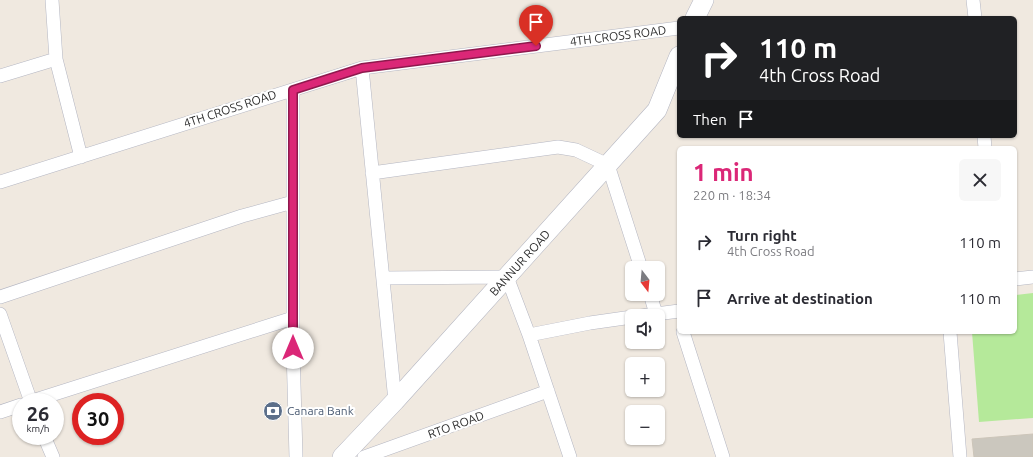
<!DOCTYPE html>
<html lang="en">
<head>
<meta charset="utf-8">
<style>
  body { margin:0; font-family:Ubuntu,sans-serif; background:#f7f7f7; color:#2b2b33; height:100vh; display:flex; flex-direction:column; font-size:15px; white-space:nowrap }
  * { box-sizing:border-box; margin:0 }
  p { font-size:13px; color:#7c7c81 }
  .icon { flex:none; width:22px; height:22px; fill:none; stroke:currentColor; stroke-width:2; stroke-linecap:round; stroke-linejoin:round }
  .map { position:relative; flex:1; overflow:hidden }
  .side { position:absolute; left:677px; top:146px; width:340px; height:188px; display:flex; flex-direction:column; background:#fff; border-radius:6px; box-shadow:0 1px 3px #0004 }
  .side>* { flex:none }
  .hud { position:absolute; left:677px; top:16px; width:340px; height:122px; border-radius:6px; box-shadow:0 1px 3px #0004; background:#202124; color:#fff; overflow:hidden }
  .needle { width:26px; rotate:164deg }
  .buttons { position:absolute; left:625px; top:261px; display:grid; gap:8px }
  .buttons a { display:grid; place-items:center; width:40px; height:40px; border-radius:6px; background:#fff; box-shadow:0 1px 3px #0004; font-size:20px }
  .speed { position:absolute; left:12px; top:393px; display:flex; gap:8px; font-size:20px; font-weight:700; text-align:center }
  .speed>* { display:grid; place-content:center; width:52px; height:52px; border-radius:50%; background:#fff; box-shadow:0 1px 3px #0004; line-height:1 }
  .speed small { font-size:10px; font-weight:400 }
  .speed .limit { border:6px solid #d22; background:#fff; color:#111 }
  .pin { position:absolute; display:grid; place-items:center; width:34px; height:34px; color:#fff; margin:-41px -17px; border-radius:50% 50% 50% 0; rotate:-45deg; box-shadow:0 0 4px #0007 }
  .pin .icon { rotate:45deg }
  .me { position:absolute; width:44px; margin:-22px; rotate:0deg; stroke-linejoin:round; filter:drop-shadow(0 0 3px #0008) }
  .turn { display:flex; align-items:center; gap:14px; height:84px; padding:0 16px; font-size:18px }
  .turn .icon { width:52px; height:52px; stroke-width:2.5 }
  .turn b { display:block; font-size:28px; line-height:34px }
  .then { display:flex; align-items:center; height:38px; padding:0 16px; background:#0003; gap:8px; font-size:15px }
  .round { display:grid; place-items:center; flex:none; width:42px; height:42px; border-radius:6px; background:#f7f7f7 }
  .headline { display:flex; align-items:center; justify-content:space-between; height:68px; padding:0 16px }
  h1 { font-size:24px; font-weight:700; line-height:30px; color:#db2777 }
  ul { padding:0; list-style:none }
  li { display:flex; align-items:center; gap:12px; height:56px; padding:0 16px }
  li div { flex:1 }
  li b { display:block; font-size:15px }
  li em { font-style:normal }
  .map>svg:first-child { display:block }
</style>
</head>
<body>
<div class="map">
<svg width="1033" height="457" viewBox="0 0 1033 457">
  <rect width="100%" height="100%" fill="#f0e9e0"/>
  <path fill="#b5e99a" d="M1033,293v125l-54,4 -7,-90h43v-37z"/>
  <path fill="#cbc7be" stroke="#ccc5b9" d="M1033,434v23h-59l-2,-18z"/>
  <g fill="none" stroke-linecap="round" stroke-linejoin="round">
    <defs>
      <path id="minor" d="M52,0l4,59 25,98
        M973,0l2,18
        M362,68l33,333
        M0,76l56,-17
        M293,90v258l3,109
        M984,136l1,12
        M372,173l186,-26 18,3 32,15 33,103
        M0,182l362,-114 317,-40
        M383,278l124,-1 22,58 41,122
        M1015,279l18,-2
        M650,294l6,20
        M0,297l242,-81 51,-14
        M0,314l31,88
        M641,316l38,-5
        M683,332l40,125
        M950,332l10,125
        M529,335l61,-12 42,-6
        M29,402l264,-84
        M0,412l21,-7
        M44,436l9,21
        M364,457l184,-66"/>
      <path id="secondary" d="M695,18l9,-18
        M342,457l53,-56 262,-291 22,-54"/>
    </defs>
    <use href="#minor" stroke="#b4b6c2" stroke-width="14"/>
    <use href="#secondary" stroke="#b4b6c2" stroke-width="20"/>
    <use href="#minor" stroke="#fff" stroke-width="13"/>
    <use href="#secondary" stroke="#fff" stroke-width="19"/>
  </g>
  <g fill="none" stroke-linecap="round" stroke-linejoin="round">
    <defs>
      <path id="route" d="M293,348v-258l69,-22 174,-22"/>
    </defs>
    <use href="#route" stroke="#8e194d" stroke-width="10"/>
    <use href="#route" stroke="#db2777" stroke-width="7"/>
  </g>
  <defs>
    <symbol id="bank-disc" viewBox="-11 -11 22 22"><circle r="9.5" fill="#5c6f8a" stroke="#fff"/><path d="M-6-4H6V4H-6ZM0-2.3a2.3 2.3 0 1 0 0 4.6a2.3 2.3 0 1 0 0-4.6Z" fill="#fff"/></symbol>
  </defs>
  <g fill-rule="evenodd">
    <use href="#bank-disc" x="262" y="400" width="22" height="22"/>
  </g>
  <g text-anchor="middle" stroke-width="4" stroke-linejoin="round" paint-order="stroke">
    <g font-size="12" fill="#2e2e2e" stroke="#fff">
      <text transform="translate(618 36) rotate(-7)" y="4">4TH CROSS ROAD</text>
      <text transform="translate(230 109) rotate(-18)" y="4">4TH CROSS ROAD</text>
      <text transform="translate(520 263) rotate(-48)" y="4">BANNUR ROAD</text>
      <text transform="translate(456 425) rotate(-20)" y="4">RTO ROAD</text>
    </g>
    <g font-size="12" fill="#4e5e75" stroke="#fff" text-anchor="start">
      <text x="287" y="415">Canara Bank</text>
    </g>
  </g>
</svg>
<div class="buttons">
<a><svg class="needle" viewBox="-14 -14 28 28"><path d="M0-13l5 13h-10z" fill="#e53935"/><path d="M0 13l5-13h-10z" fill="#7c7c81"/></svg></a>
<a><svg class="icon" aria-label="sound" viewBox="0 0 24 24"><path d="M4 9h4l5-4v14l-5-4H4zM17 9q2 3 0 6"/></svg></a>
<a>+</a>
<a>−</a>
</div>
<div class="speed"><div>26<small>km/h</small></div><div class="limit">30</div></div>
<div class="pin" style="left:536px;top:46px;background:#d93025"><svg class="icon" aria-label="arrive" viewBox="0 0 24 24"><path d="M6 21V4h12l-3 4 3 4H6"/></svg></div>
<svg class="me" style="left:293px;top:348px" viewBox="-20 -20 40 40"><circle r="19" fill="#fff"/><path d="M0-13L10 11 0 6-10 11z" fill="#db2777"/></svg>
<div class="hud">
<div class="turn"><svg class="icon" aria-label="right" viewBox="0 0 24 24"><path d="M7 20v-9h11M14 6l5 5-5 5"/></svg><div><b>110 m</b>4th Cross Road</div></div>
<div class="then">Then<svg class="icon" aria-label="arrive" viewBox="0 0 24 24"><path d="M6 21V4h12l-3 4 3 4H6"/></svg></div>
</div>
<section class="side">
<div class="headline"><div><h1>1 min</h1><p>220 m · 18:34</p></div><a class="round"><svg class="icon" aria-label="close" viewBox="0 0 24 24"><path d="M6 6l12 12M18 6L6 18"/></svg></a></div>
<ul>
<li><svg class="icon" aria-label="right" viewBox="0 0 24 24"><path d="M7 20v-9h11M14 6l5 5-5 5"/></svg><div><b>Turn right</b><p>4th Cross Road</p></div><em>110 m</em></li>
<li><svg class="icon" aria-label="arrive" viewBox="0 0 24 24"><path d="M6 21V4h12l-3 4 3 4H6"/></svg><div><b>Arrive at destination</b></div><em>110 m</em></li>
</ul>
</section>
</div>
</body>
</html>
